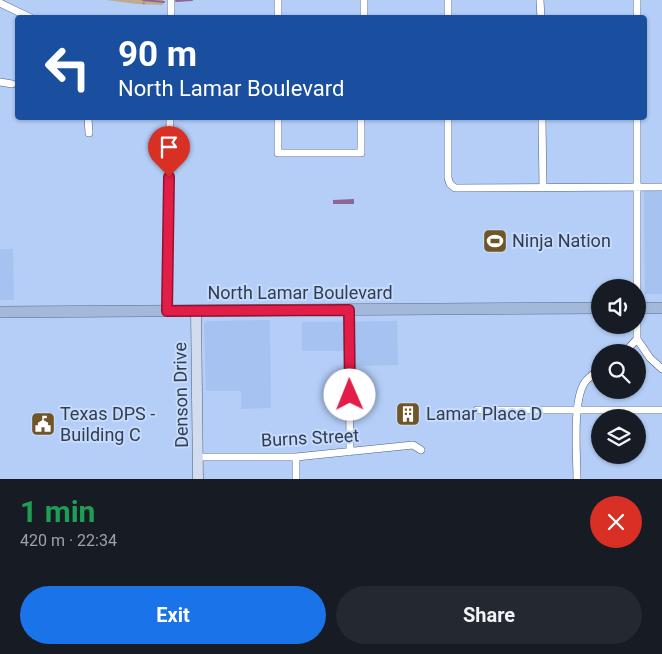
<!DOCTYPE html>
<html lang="en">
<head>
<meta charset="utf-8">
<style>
  body { margin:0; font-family:Roboto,sans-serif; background:#242831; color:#f1f3f6; height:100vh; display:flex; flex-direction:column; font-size:19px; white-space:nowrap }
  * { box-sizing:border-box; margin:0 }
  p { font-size:16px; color:#9ea1a6 }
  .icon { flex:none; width:28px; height:28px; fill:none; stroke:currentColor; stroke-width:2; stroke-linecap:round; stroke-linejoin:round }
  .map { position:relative; height:479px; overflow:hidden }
  .drawer { display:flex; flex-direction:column; background:#171b24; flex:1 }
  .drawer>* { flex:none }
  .banner { position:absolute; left:15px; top:15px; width:632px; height:105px; border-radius:5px; box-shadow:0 1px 4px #0004; background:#1a4fa0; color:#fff; overflow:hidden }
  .buttons { position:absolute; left:591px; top:279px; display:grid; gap:10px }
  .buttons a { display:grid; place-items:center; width:55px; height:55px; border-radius:50%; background:#171b24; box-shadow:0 1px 4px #0004; font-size:25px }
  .pin { position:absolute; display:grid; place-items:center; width:42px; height:42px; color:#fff; margin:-51px -21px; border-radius:50% 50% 50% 0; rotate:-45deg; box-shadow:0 0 5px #0007 }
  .pin .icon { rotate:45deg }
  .me { position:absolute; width:55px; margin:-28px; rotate:359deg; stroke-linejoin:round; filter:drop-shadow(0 0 4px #0008) }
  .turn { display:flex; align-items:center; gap:18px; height:105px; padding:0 20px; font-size:22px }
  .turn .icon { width:65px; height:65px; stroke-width:2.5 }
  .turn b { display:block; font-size:35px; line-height:42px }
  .round { display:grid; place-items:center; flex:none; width:52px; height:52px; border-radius:26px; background:#242831 }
  .headline { display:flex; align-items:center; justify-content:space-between; height:85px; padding:0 20px }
  h1 { font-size:30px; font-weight:700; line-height:38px; color:#1e9e55 }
  .button { display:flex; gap:10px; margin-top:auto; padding:10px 20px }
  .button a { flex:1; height:58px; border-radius:30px; background:#1a73e8; color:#fff; font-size:20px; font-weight:700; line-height:58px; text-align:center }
  .button a+a { background:#242831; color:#f1f3f6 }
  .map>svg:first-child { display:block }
</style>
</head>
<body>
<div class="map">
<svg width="662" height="479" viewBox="0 0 662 479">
  <defs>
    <pattern id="forest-firs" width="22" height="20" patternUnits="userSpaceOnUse" patternTransform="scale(1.25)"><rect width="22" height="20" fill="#c0ab8a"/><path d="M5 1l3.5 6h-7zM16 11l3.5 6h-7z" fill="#9d8c73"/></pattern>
    <pattern id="water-ripples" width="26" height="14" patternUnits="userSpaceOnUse" patternTransform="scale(1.25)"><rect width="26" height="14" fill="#8c6695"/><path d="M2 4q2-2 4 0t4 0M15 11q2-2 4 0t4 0" fill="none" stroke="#6d5176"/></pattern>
  </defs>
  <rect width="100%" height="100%" fill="#b4cef8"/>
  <path fill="#a5c2f1" d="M644,191h18v103h-17z
    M0,249h13l1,51h-14z
    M270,320l1,88 -30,1v-18h-35l-2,-67 3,-3z
    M397,321l1,44 -42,1 -1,-15h-53v-29z"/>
  <path fill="url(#forest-firs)" d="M106,0h57v5l-26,-1z"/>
  <path fill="url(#water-ripples)" d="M354,199v5h-21v-4z"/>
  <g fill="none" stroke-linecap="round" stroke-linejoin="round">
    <path stroke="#8c6695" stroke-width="2" d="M143,0l21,2
      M176,1l16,-1"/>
    <defs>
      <path id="street" d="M278,0v18
        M448,0v18
        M540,0l1,18
        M637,0v18
        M0,3l31,15
        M171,18v-18
        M364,18v-18
        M0,82l12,2
        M88,118l1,15
        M278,118v35h83v-35
        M448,118v60l2,6 5,4 207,-1
        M542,118l1,70
        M349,310l1,142
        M167,311l3,-193
        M637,339l13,19 12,11
        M625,352l12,-13v-221
        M477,410h185
        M198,457h98l117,-12 8,5
        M296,457v22
        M577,479c0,-24 -5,-78 8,-97 4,-5 10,-9 15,-13"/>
      <path id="secondary" d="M196,311l2,168"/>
      <path id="primary" d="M638,308h24
        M0,312l600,-4"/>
    </defs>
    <use href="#street" stroke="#4b6186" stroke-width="8"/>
    <use href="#secondary" stroke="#4b6186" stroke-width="11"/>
    <use href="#primary" stroke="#556f98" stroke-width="12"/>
    <use href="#street" stroke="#fff" stroke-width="7"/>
    <use href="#secondary" stroke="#d2dcec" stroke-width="10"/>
    <use href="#primary" stroke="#a4b9da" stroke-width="11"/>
  </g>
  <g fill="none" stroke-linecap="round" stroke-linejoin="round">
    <defs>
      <path id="route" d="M169,177l-2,134 182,-1 1,85"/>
    </defs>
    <use href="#route" stroke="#92132f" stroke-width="12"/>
    <use href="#route" stroke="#e11d48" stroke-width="9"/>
  </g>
  <defs>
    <symbol id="stadium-square" viewBox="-11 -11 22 22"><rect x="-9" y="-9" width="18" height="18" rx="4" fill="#705527" stroke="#c6dbfd"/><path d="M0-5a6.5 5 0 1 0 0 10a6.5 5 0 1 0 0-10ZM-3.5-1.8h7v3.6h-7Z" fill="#fff"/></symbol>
    <symbol id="building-square" viewBox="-11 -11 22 22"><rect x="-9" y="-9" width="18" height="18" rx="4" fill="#705527" stroke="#c6dbfd"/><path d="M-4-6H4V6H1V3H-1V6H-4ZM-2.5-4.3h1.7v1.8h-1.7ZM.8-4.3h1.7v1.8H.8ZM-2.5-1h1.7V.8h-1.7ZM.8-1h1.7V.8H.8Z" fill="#fff"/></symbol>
    <symbol id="civic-square" viewBox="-11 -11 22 22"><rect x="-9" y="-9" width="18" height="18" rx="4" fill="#705527" stroke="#c6dbfd"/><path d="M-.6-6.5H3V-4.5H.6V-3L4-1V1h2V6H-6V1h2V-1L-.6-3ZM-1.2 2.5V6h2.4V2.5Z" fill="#fff"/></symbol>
  </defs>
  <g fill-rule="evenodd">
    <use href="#stadium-square" x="481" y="227" width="28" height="28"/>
    <use href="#building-square" x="394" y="400" width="28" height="28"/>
    <use href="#civic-square" x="29" y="410" width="28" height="28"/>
  </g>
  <g text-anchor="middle" stroke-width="4" stroke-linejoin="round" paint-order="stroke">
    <g font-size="18" fill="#323d4d" stroke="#c6dbfd" text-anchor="start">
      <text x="512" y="247">Ninja Nation</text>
      <text x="60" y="420">Texas DPS -<tspan x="60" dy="21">Building C</tspan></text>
      <text x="426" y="420">Lamar Place D</text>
    </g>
    <g font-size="18" fill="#323d4d" stroke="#c6dbfd">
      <text x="300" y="299">North Lamar Boulevard</text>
      <text transform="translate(181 395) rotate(-91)" y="6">Denson Drive</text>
      <text transform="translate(310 438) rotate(-3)" y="6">Burns Street</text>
    </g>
  </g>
</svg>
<div class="buttons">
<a><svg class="icon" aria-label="sound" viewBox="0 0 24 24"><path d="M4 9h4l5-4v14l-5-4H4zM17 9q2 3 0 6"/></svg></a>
<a><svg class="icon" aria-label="search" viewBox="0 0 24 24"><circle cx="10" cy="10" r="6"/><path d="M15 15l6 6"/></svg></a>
<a><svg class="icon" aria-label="layers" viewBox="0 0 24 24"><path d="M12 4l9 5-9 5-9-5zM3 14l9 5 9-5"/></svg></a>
</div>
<div class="pin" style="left:169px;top:177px;background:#d93025"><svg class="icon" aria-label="arrive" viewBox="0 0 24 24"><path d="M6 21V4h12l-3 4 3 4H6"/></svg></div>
<svg class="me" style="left:350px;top:395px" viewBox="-20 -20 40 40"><circle r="19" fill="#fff"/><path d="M0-13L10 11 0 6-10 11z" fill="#e11d48"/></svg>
<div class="banner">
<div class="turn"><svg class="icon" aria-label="left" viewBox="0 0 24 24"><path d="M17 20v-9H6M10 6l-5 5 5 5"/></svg><div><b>90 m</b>North Lamar Boulevard</div></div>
</div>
</div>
<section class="drawer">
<div class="headline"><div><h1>1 min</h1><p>420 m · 22:34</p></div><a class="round" style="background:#d93025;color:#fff"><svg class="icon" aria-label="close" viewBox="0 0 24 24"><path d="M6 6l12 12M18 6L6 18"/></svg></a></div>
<div class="button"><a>Exit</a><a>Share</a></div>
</section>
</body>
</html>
